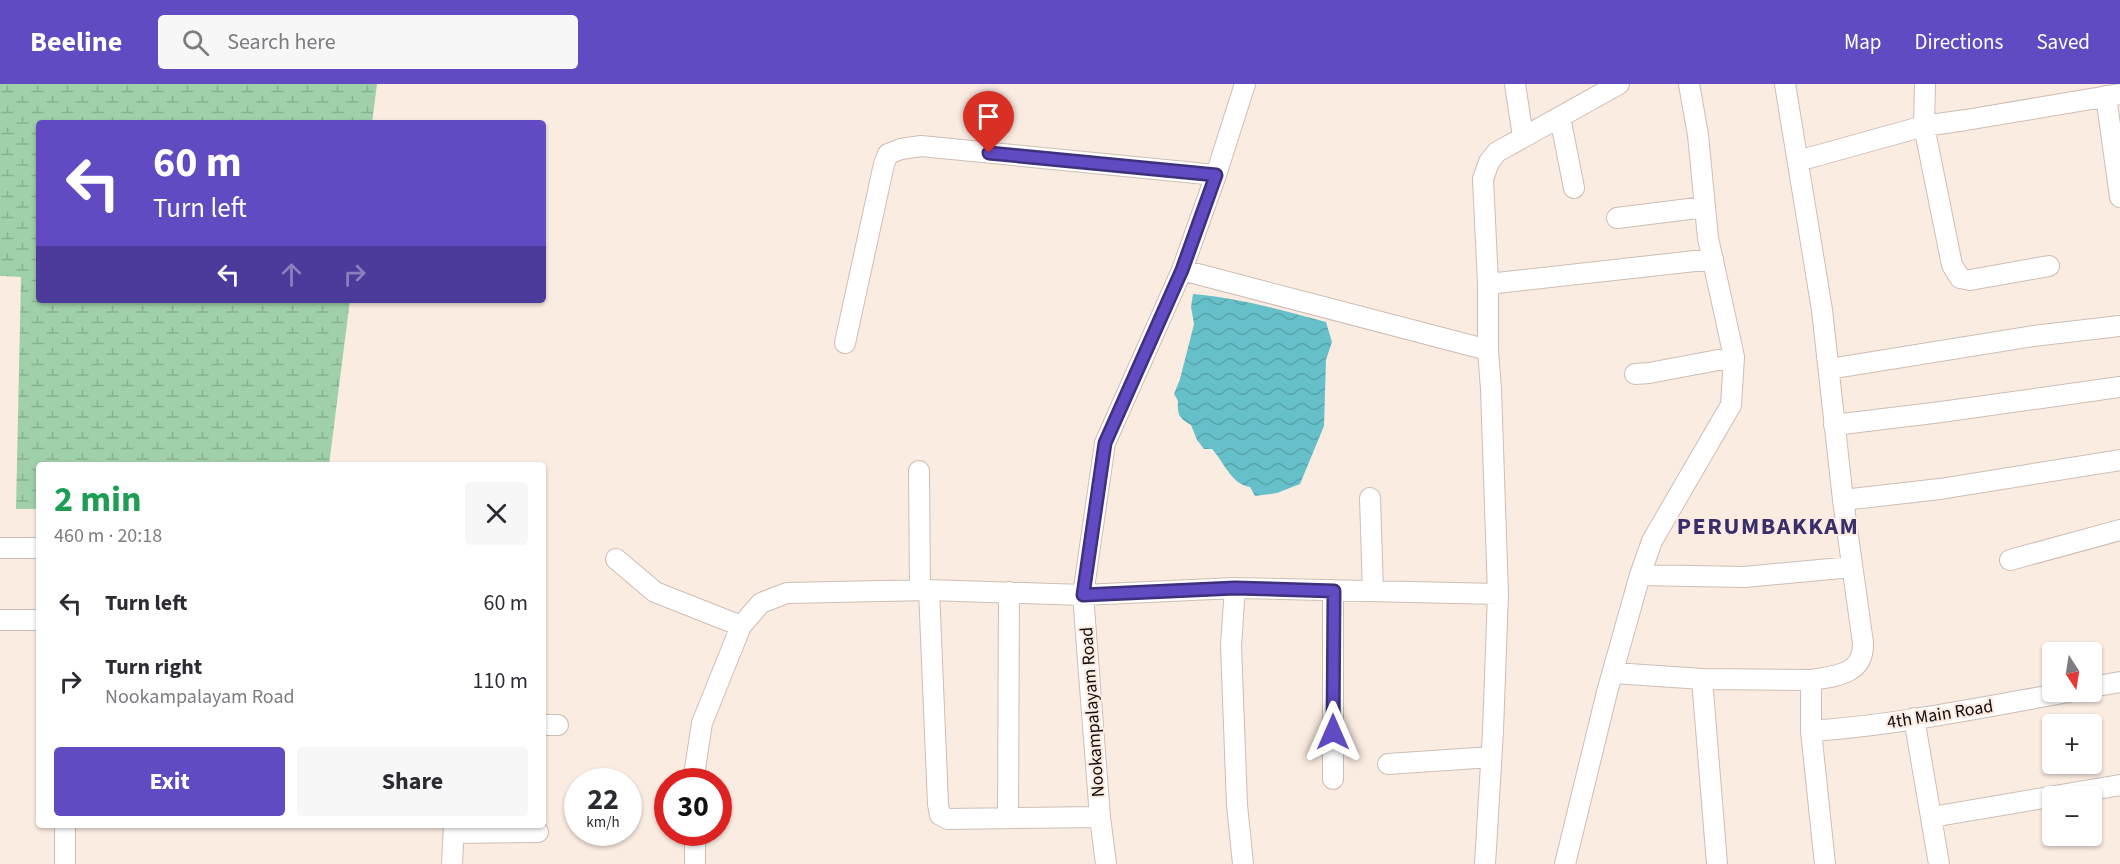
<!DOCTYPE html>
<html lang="en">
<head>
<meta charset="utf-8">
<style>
  body { margin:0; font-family:"Source Sans 3",sans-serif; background:#f7f7f7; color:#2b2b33; height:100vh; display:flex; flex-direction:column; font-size:22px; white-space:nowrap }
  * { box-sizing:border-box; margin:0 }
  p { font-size:20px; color:#7c7c81 }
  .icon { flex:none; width:33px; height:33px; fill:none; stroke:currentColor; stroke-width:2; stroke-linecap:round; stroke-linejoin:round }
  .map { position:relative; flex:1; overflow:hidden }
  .side { position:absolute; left:36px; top:378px; width:510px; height:366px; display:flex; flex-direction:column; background:#fff; border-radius:6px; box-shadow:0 2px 4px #0004 }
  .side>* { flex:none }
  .guide { position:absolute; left:36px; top:36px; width:510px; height:183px; border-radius:6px; box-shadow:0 2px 4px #0004; background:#614ac2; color:#fff; overflow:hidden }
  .needle { width:39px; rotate:168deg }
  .tools { position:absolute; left:2042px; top:558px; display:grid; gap:12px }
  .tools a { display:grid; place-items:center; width:60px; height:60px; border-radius:6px; background:#fff; box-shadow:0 2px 4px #0004; font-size:30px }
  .speed { position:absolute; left:564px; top:684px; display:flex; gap:12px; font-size:30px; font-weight:700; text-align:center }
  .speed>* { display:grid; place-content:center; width:78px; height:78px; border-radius:50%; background:#fff; box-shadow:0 2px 4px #0004; line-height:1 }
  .speed small { font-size:15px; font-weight:400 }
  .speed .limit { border:9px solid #d22; background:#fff; color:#111 }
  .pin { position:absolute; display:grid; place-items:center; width:51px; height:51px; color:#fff; margin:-62px -26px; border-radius:50% 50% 50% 0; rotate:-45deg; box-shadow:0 0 6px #0007 }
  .pin .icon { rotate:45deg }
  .me { position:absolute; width:66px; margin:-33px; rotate:0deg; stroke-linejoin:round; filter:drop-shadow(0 0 4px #0008) }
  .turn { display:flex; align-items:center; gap:21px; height:126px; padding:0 18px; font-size:27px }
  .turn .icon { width:78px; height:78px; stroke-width:2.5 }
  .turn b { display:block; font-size:42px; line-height:51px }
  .lanes { display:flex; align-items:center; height:57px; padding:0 18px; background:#0003; justify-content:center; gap:30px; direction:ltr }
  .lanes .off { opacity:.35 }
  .round { display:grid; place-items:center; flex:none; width:63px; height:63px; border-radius:6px; background:#f7f7f7 }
  .headline { display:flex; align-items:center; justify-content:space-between; height:102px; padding:0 18px }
  h1 { font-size:36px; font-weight:700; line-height:45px; color:#1e9e55 }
  .primary-button { display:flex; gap:12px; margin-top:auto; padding:12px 18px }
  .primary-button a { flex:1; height:69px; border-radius:6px; background:#614ac2; color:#fff; font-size:24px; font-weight:700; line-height:69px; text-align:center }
  .primary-button a+a { background:#f7f7f7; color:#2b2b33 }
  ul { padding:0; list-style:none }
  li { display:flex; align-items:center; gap:18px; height:78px; padding:0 18px }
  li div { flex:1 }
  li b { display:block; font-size:22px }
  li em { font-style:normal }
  header { display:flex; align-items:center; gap:36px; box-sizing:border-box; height:84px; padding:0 30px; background:#614ac2; color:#fff }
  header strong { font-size:28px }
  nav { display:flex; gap:33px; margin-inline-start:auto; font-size:21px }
  .search { width:420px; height:54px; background:#f7f7f7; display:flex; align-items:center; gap:15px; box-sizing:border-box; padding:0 21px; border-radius:6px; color:#7c7c81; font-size:22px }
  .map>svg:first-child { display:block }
</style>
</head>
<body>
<header>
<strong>Beeline</strong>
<div class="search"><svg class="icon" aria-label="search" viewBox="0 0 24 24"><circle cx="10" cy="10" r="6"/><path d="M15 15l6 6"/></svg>Search here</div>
<nav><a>Map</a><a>Directions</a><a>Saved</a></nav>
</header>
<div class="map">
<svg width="2120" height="780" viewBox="0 0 2120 780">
  <defs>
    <pattern id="wetland-marsh" width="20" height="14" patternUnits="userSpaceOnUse" patternTransform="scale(1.5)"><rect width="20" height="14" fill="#9fd0a9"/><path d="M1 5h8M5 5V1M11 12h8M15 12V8" fill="none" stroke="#88b190"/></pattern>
    <pattern id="water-waves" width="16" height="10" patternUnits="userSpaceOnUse" patternTransform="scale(1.5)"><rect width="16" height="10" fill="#66c0ca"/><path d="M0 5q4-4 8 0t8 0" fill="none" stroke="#57a4ac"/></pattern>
  </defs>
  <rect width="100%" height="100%" fill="#fbece2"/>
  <path fill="url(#wetland-marsh)" d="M0,0h377l-5,39h-333v177h311l-21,165h-290v44h-23l5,-232 -21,-1z"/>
  <path fill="url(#water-waves)" d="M1193,210c46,4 89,16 133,28l6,20 -6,18 -2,66 -24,58 -23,9 -22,3 -5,-9c-19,-3 -26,-25 -38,-38h-8l-7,-9 -6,-15c-12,-6 -14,-11 -13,-24l-4,-7 6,-15 14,-55 -3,-17z"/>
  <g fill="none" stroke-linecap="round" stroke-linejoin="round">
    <defs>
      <path id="minor" d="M1515,0l8,53
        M1785,0l37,226 21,190 20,143c1,32 -28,33 -52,37v51l14,133
        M1925,0l-1,42 28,139 8,13 10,2 79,-14
        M2106,12l14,101
        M1560,33l14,71
        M1798,77l126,-35 42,-6 154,-26
        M1617,134l88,-11
        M1182,186l306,80
        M1488,200l225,-25
        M845,259l39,-179 4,-10 13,-5 20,-3 295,29
        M1829,285l204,-33 87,-10
        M1635,290l14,-1 85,-16
        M1834,341l107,-13 179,-25
        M919,387l1,119
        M1370,414l3,93
        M1843,416l97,-11 180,-29
        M0,464h39
        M616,475l39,33 86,34
        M2010,476l110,-30
        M1640,491l104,2 108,-10
        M1235,504l-4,57 6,160 6,59
        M929,506l9,214 2,11 8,4 152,-2
        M0,536h39
        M1614,589l88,6
        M2091,603l29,-5
        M1914,634l25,146
        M543,641h15
        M1811,647c87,-6 173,-24 258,-39
        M1388,680l103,-7
        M1333,695v-188
        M693,698l9,-59 39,-97 20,-23 26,-10 142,-3 154,5 152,-7 263,6
        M1932,733l188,-32
        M1008,734l1,-226
        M695,748v32
        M454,749l84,-1
        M65,780v-39
        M452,780l2,-39
        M1106,780l-6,-47 -17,-222 22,-152 77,-173 34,-95 29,-91
        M1485,780l8,-133 5,-137 -7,-205 -3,-39v-66l-5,-105 6,-17 8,-10 122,-68
        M1565,780l42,-172 33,-117 12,-34 79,-136 3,-48 -26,-119 -10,-103 -9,-51
        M1717,780l-15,-185 109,1"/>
    </defs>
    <use href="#minor" stroke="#cdbeb5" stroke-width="22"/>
    <use href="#minor" stroke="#fff" stroke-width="20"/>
  </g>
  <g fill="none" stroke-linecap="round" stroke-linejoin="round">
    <defs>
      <path id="route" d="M989,69l227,22 -34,95 -77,173 -22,152 152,-7 99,3 -1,141"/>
    </defs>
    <use href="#route" stroke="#3f307e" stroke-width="15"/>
    <use href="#route" stroke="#614ac2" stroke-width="10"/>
  </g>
  <g text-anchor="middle" stroke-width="4.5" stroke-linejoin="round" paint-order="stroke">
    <g font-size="18" fill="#100b08" stroke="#fbece2">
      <text transform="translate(1092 628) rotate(-94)" y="6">Nookampalayam Road</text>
      <text transform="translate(1940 630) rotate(-9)" y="6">4th Main Road</text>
    </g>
    <g font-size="24" font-weight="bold" letter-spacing="1.5" fill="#372e6a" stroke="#fbece2">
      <text x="1768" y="450">PERUMBAKKAM</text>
    </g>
  </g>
</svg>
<div class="tools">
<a><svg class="needle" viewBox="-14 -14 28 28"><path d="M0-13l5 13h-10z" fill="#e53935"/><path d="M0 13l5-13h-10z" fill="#7c7c81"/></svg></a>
<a>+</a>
<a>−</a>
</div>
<div class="speed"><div>22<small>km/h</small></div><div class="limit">30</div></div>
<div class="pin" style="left:989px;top:69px;background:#d93025"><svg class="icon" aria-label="arrive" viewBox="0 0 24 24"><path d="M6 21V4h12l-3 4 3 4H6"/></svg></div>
<svg class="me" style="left:1333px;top:648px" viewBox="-20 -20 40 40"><path d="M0-17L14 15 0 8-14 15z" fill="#614ac2" stroke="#fff" stroke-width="4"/></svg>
<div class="guide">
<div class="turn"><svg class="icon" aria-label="left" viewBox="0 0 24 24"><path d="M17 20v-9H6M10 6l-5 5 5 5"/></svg><div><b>60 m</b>Turn left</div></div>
<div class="lanes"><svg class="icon" aria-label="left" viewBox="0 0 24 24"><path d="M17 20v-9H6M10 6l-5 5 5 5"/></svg><svg class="icon off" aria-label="ahead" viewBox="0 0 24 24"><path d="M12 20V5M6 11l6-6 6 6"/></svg><svg class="icon off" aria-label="right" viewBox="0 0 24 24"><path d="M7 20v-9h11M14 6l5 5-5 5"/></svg></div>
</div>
<section class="side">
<div class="headline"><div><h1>2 min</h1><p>460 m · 20:18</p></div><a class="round"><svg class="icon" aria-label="close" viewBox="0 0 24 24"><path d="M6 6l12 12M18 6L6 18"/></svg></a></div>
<ul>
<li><svg class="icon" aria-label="left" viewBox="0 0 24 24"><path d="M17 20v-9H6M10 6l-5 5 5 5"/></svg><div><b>Turn left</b></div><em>60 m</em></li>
<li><svg class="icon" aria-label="right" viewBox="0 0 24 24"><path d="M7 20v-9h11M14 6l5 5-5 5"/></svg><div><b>Turn right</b><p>Nookampalayam Road</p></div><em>110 m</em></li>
</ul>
<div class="primary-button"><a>Exit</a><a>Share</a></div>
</section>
</div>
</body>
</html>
